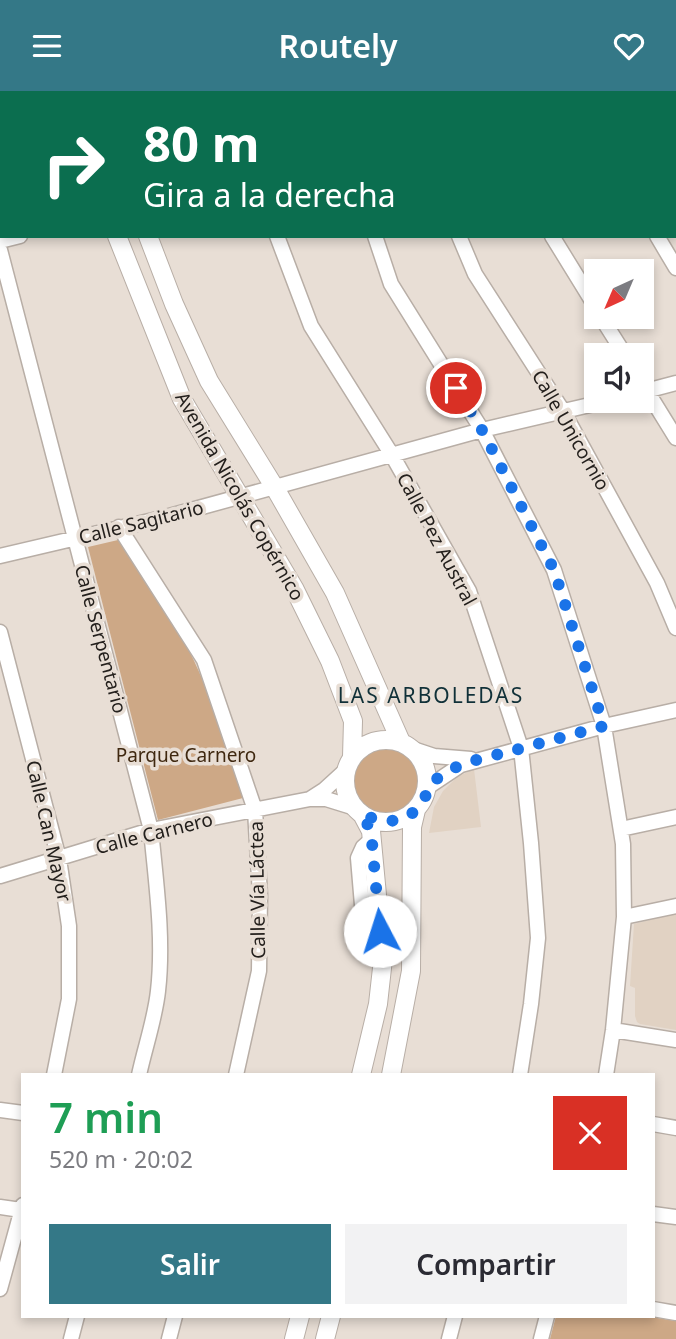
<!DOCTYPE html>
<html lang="es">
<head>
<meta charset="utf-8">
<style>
  body { margin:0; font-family:"Noto Sans",sans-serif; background:#f2f2f3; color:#2b2b33; height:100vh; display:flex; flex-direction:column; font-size:26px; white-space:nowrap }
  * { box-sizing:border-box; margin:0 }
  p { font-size:23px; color:#7c7c81 }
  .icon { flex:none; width:38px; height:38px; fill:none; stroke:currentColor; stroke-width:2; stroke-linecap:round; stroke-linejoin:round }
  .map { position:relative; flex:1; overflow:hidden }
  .drawer { position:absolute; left:21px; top:982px; width:634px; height:245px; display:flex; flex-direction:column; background:#fff; border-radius:0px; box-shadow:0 4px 10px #0003 }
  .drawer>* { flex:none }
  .hud { position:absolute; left:0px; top:0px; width:677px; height:147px; box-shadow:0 4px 10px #0003; background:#0b6e4f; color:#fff; overflow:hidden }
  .needle { width:46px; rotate:224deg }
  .fabs { position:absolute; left:584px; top:168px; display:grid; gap:14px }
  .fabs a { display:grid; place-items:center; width:70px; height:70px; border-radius:0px; background:#fff; box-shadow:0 4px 10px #0003; font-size:35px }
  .pin { position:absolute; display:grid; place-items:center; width:60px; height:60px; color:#fff; margin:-30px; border:4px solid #fff; border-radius:50%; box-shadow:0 2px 7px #0007 }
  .me { position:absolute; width:77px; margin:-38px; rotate:355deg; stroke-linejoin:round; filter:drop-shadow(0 0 5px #0008) }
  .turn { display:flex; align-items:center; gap:24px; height:147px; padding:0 28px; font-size:32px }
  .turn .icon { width:91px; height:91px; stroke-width:2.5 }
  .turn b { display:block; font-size:49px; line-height:60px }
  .round { display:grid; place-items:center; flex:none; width:74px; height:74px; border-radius:0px; background:#f2f2f3 }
  .head { display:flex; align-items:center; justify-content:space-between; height:119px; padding:0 28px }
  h1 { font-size:42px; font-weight:600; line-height:52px; color:#1e9e55 }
  .cta { display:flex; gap:14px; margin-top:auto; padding:14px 28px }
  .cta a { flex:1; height:80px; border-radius:0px; background:#347887; color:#fff; font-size:28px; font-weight:600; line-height:80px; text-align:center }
  .cta a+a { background:#f2f2f3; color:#2b2b33 }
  header { display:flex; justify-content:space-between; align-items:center; height:91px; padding:0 28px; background:#347887; color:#fff; font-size:32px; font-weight:600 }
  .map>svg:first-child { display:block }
</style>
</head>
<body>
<header><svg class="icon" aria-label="menu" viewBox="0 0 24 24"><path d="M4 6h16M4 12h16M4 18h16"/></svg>Routely<svg class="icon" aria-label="heart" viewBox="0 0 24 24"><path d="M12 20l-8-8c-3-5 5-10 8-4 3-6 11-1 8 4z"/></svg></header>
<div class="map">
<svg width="676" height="1248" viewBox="0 0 676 1248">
  <rect width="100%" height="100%" fill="#e8ded5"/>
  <path fill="#e1d2c3" d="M474,678l7,58 -52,6 5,-26 9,-16 14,-14z
    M676,822v117l-36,-6 -3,-2 -2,-6v-28l-5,-2 4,-62z"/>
  <path fill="#cda886" d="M118,449c62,75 101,165 125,258l-85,22 -70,-273z
    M350 686a36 36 0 1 1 72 0a36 36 0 1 1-72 0Z
    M556,1225h90l30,5v18h-126z"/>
  <path fill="#bfb5ad" stroke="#8a8179" stroke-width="2" d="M0,31h2l-2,104z"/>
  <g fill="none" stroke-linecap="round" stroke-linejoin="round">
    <defs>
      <path id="minor" d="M154,0l1,2
        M179,0l1,2
        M241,0v2
        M577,0l1,2
        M603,2l8,-2
        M676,128v1
        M277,145l34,90 81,129 77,136 52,157 10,95 7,95 -7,66 -11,71
        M375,145l16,48 91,146 72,140 50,156 19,118 1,73 -11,113 -7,45
        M459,145l16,38 88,137 94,172 19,45
        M552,145l45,73
        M657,145l19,32
        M0,150l20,-5
        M0,159l151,580c5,53 13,108 7,161 -3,28 -13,56 -19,84
        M601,226l24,38
        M642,292l34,55
        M642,301l34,-9
        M119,436l85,133 51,150 5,85 -1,76 -23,104
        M0,465l162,-38 320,-88 125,-29
        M0,541l59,227 10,67v73l-15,76
        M413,658l21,7 37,3
        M428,696l33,-22 143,-39 72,-16
        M310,708l14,-9 23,-21
        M621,738l55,-12
        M372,748l-9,8 -5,11 5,59 6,8 11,6
        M0,785l151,-46 159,-31h16l29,9
        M624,826l52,-11
        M613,939l63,10
        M0,1019l23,3
        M653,1033l23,4
        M0,1116l21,3
        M653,1123l23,3
        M0,1198l23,-84
        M653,1218l23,4
        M71,1248l6,-23
        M169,1248l6,-23
        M449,1248l6,-23
        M541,1248l6,-23"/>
      <path id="major" d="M43,0l1,2
        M102,2l2,-2
        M0,13h2
        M117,145l65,163 112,189 36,73 23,60 -1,36
        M148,145l26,68 35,77 66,107 60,105 66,149
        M345 690a41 41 0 1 1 82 0a41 41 0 1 1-82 0Z
        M361,984l17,-71 5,-45 -12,-128 -9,-17
        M391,984l20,-104 1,-144 4,-17
        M294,1248l6,-23
        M325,1248l6,-23"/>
    </defs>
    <use href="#minor" stroke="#b8aea6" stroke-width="17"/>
    <use href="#major" stroke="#b8aea6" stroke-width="20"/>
    <use href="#minor" stroke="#fff" stroke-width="14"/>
    <use href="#major" stroke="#fff" stroke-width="18"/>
  </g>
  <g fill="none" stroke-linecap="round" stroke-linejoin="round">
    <path stroke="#1a73e8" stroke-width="12" stroke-dasharray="0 21.6" d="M380,840l-9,-100 -9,-17c22,11 47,10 61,-13 8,-15 5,-17 22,-28 20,-12 44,-16 66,-22 31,-8 62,-17 93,-25l-50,-156 -72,-140 -26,-42"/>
  </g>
  <g text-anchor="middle" stroke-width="7" stroke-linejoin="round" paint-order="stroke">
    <g font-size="19" fill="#24201d" stroke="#e8ded5">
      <text transform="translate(571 339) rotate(60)" y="7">Calle Unicornio</text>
      <text transform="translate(240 405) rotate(60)" y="7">Avenida Nicolás Copérnico</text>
      <text transform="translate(141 431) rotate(-14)" y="7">Calle Sagitario</text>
      <text transform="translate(437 448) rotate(62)" y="7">Calle Pez Austral</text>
      <text transform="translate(101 548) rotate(75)" y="7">Calle Serpentario</text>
      <text transform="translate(49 740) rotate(77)" y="7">Calle Can Mayor</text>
      <text transform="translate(154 742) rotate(-14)" y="7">Calle Carnero</text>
      <text transform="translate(257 799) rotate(-91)" y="7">Calle Vía Láctea</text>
    </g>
    <g font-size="19" fill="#3f2810" stroke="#e8ded5">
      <text x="186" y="671">Parque Carnero</text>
    </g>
    <g font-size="21" letter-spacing="2" fill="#103038" stroke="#e8ded5">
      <text x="431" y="612">LAS ARBOLEDAS</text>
    </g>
  </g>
</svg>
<div class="fabs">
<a><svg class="needle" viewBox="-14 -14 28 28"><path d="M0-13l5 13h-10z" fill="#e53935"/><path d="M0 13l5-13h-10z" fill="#7c7c81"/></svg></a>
<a><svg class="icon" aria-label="sound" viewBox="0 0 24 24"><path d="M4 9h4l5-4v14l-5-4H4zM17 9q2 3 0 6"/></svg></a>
</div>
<div class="pin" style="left:456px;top:297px;background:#d93025"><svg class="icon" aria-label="arrive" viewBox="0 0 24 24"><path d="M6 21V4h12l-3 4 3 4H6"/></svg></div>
<svg class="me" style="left:380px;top:840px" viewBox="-20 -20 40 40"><circle r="19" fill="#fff"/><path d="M0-13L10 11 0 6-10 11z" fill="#1a73e8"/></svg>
<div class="hud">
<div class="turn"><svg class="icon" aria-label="right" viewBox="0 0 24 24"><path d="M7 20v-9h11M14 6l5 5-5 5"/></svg><div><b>80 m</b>Gira a la derecha</div></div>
</div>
<section class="drawer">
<div class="head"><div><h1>7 min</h1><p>520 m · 20:02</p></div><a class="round" style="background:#d93025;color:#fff"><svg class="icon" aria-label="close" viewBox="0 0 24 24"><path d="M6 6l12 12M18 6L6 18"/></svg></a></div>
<div class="cta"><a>Salir</a><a>Compartir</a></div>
</section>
</div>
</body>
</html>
